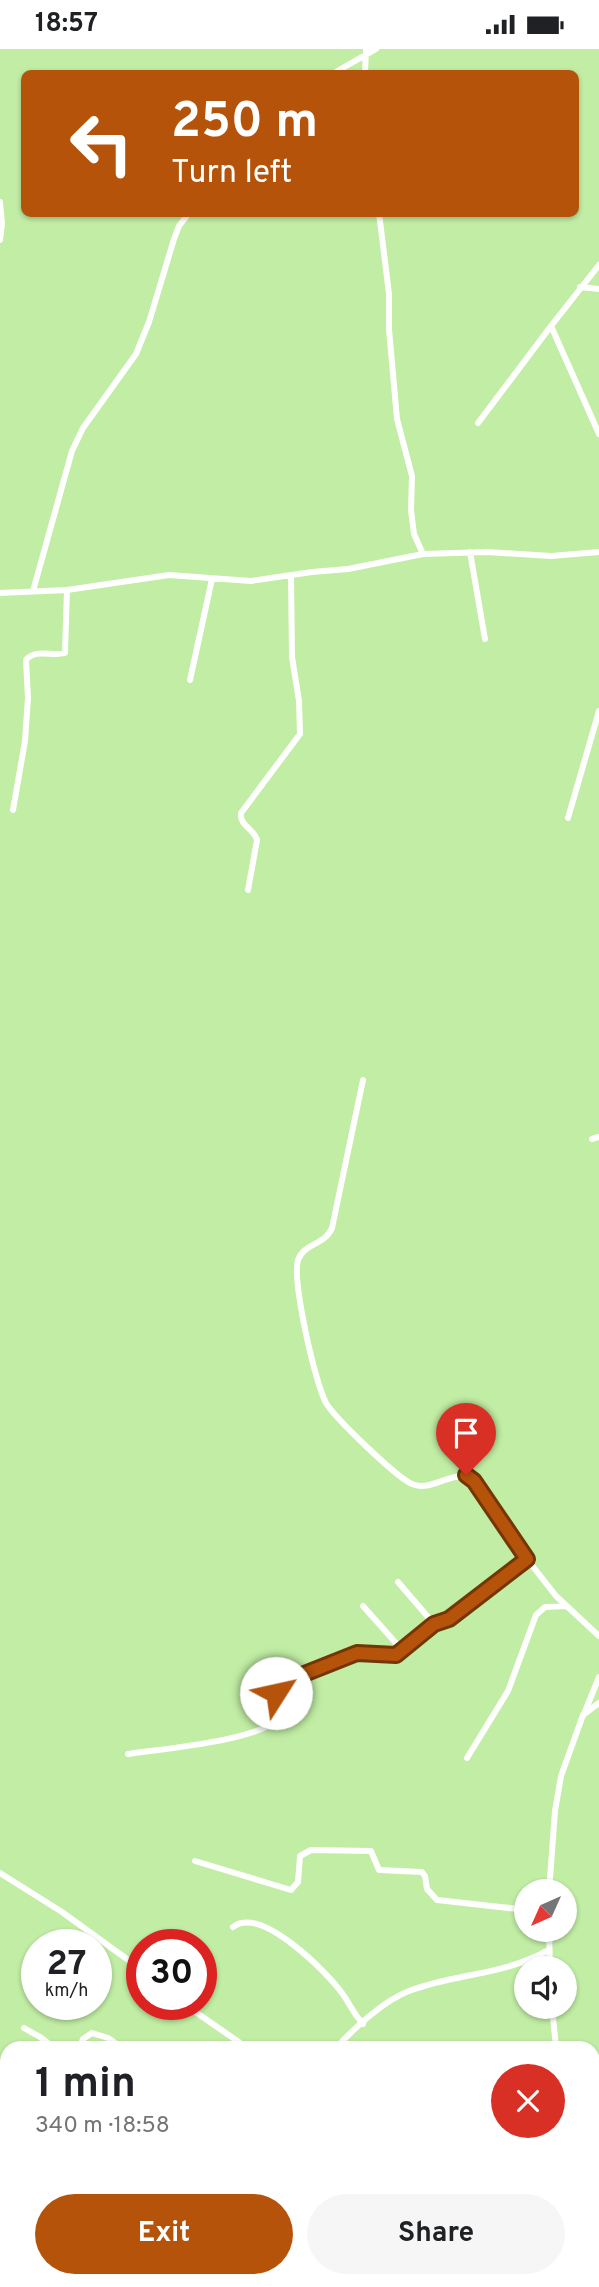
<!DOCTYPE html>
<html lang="en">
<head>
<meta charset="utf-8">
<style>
  body { margin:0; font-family:Overpass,sans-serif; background:#f6f6f6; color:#202124; height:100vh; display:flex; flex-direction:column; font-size:26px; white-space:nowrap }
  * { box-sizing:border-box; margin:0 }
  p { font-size:23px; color:#757577 }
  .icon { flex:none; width:38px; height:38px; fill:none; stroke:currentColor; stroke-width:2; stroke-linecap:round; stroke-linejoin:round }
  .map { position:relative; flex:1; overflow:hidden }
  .drawer { position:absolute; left:0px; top:1992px; width:600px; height:247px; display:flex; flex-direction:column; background:#fff; border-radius:21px 21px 0 0; box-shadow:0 2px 5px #0004 }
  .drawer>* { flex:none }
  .hud { position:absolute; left:21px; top:21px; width:558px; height:147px; border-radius:10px; box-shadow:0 2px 5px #0004; background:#b45309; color:#fff; overflow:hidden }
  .needle { width:46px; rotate:225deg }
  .tools { position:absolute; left:514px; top:1830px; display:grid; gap:14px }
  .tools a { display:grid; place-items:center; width:63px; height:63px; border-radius:50%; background:#fff; box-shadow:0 2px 5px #0004; font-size:35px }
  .speed { position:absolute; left:21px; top:1880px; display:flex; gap:14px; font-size:35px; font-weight:700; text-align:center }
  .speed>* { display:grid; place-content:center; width:91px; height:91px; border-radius:50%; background:#fff; box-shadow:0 2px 5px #0004; line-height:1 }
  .speed small { font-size:18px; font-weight:400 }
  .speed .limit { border:10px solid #d22; background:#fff; color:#111 }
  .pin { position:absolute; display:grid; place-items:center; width:60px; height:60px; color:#fff; margin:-72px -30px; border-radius:50% 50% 50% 0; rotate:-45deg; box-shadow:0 0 7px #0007 }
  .pin .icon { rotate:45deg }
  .me { position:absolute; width:77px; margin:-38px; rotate:55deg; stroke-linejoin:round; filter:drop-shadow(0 0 5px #0008) }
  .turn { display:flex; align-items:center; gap:24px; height:147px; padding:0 35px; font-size:32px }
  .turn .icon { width:91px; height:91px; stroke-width:2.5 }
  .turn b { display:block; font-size:49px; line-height:60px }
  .round { display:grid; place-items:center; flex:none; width:74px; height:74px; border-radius:37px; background:#f6f6f6 }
  .head { display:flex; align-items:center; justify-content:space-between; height:119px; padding:0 35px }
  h1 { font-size:42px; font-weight:700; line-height:52px }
  .cta { display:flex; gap:14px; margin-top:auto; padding:14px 35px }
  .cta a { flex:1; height:80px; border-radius:42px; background:#b45309; color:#fff; font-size:28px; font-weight:700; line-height:80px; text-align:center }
  .cta a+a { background:#f6f6f6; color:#202124 }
  .status { display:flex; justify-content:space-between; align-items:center; height:49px; padding:0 35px; background:#fff; direction:ltr }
  .status svg { height:19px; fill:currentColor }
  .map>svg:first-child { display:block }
</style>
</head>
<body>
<div class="status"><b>18:57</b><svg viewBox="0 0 49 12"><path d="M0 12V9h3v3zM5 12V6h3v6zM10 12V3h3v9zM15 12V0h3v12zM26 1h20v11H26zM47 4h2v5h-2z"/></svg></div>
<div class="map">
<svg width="599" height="2238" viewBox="0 0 599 2238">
  <rect width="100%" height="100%" fill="#c1eda4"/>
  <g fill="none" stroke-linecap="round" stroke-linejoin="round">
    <path stroke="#fff" stroke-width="6" d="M334,24l42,-24
      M365,24l1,-24
      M0,153l2,22 -2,16
      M379,164l10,81v35l8,90 15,57 -1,34 3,24 9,20
      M599,216l-48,61 48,108
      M580,238l19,2
      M478,374l73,-97
      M470,503l15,87
      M33,542l39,-140 11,-23 53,-74 13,-32 25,-83 5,-13 10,-13
      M0,544l67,-3 102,-15 82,6 61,-9 36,-3 75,-15 64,-2 64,4 48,-4
      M190,631l22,-101
      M13,761l12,-69 3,-43 -2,-38c10,-12 26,-3 39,-7l2,-63
      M568,769l31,-107
      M248,841l9,-50c-3,-11 -18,-15 -16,-27l59,-79 -1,-33 -7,-44 -1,-81
      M363,1031l-31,148c-7,17 -28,15 -34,32 -6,21 17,123 28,143 9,15 70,74 86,81 18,8 38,-12 57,-7l58,82 29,37 43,40
      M592,1090l7,-2
      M398,1533l36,42
      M363,1557l40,45
      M584,1665l15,-37
      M128,1705c33,-5 129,-13 150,-35l-1,-31 7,-6 73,-29 38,2 39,-31 21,-9 72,-56
      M467,1709l41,-67 28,-76 9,-8 21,-1
      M195,1812l96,29 7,-8 2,-26 11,-6 60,1 8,19 43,2 3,4 2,13 10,11 90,10
      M0,1824l62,39 80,58
      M549,1843l6,-81 6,-35 22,-61 16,-12
      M233,1878c27,-22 93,44 109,66 9,12 9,18 21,31
      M549,1881l1,39
      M154,1895l6,-10
      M184,1955l62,43
      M552,1958l4,40
      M24,1979l16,9 13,10
      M79,1998l4,-8 9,-6 16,5 13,9
      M337,1998c17,-19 48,-47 72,-56 47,-18 93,-15 140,-41
      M593,2077h6
      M593,2172l6,-2
      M124,2238l4,-7
      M564,2238l1,-7"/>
  </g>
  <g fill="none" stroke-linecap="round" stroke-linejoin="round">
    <defs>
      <path id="route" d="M276,1644l1,-5 7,-6 73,-29 39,2 38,-31 15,-5 78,-60 -53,-78 -8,-6"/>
    </defs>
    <use href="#route" stroke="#753606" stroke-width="18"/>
    <use href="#route" stroke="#b45309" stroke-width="12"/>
  </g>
</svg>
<div class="tools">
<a><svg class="needle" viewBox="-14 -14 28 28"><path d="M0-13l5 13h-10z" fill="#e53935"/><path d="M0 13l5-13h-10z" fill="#757577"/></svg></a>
<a><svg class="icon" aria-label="sound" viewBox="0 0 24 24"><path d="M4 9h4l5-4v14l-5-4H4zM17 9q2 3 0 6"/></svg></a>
</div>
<div class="speed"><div>27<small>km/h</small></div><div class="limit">30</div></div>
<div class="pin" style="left:466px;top:1426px;background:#d93025"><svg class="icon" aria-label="arrive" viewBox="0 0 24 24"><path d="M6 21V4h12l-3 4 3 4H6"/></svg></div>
<svg class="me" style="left:276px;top:1644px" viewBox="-20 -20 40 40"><circle r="19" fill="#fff"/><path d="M0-13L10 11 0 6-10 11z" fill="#b45309"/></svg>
<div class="hud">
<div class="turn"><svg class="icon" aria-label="left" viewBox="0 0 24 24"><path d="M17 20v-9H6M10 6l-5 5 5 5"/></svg><div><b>250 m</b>Turn left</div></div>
</div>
<section class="drawer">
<div class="head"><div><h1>1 min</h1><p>340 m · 18:58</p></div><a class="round" style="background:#d93025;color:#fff"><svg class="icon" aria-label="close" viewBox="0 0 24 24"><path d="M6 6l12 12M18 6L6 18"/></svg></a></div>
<div class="cta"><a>Exit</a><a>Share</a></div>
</section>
</div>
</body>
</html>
